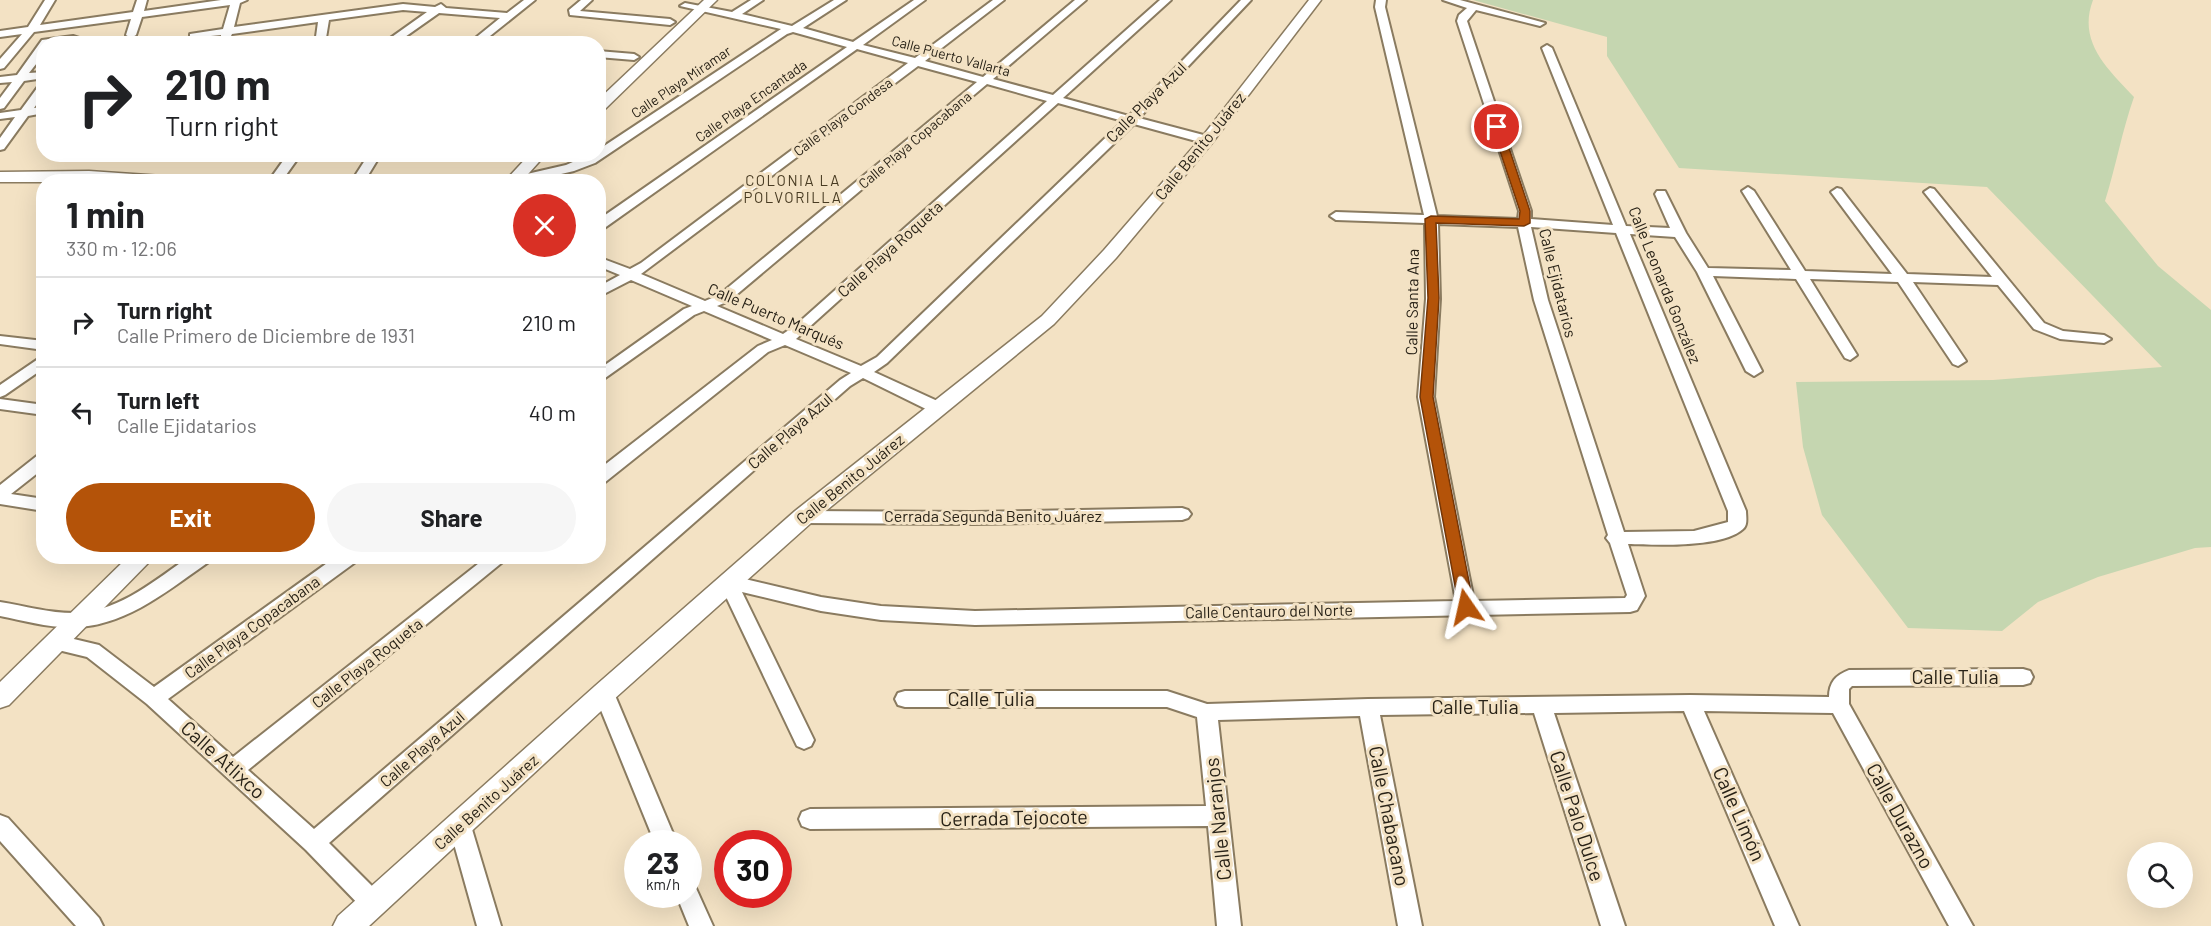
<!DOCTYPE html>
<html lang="en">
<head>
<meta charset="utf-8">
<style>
  body { margin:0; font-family:Barlow,sans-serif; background:#f6f6f6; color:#202124; height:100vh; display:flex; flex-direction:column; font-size:22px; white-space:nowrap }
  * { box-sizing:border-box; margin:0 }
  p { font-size:20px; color:#757577 }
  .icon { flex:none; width:33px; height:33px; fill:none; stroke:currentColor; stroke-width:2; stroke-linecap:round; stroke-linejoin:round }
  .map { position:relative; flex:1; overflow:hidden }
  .panel { position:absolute; left:36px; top:174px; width:570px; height:390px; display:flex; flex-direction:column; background:#fff; border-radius:24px; box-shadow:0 6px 24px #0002 }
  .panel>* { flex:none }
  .banner { position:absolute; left:36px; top:36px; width:570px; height:126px; border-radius:24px; box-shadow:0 6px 24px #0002; background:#fff; color:#202124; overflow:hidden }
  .buttons { position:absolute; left:2127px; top:842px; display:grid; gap:12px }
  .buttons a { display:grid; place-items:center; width:66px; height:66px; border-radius:50%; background:#fff; box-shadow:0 6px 24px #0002; font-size:30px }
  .speed { position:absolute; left:624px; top:830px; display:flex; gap:12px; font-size:30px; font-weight:700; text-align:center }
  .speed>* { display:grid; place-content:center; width:78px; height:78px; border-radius:50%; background:#fff; box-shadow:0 6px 24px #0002; line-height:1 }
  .speed small { font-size:15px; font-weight:400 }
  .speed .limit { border:9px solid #d22; background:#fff; color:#111 }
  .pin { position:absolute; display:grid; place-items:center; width:51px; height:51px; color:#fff; margin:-26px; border:3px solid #fff; border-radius:50%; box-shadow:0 2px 6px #0007 }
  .me { position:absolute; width:66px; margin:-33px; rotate:349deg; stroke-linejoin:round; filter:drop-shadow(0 0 4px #0008) }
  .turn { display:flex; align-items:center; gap:21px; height:126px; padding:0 30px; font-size:27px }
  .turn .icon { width:78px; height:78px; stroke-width:2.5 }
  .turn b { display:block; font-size:42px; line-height:51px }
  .round { display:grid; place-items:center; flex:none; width:63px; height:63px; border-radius:32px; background:#f6f6f6 }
  .headline { display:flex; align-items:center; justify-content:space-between; height:102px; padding:0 30px }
  h1 { font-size:36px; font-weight:700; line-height:45px }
  .primary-button { display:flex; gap:12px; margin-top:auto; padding:12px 30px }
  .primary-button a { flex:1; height:69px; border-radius:36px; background:#b45309; color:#fff; font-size:24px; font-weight:700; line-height:69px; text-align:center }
  .primary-button a+a { background:#f6f6f6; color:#202124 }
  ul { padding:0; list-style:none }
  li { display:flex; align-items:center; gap:18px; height:90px; padding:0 30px; border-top:2px solid #e0e0e0 }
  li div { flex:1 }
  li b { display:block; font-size:22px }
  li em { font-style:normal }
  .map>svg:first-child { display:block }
</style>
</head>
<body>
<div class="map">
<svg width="2211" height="926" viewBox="0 0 2211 926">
  <rect width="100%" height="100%" fill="#f3e2c4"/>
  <path fill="#c5d6b0" d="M1473,0h620c-16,42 15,69 41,97 -12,34 -18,69 -29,104l53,65 53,44v237l-16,1 -97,29 -60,25 -36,29 -94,-3 -86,-113 -19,-68 -7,-65 197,-2 169,-13 -175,-180 -308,-19 -72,-112v-19z"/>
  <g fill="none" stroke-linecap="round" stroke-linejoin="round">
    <defs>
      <path id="minor" d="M45,0h10l-15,25 93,-13 4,-12h10l-3,11 77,-11h26l-7,3 -6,24 169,-23 32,3 6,-3 5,4 61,5 17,-13h11l-55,44h-12l32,-26 -61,-5 -44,31h-13l45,-32 -24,-2 -74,10 -4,24h-10l3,-22 -86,12 -5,10 -6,-1v-8l-31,3v-4l33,-5 7,-24 -88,12 -6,18 -5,3 -5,-3 5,-16 -97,13 -30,36 -4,1v-10l22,-25 -22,3v-6l28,-4z
        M581,0h11l-12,11 90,8 5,3 -5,3 -100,-10 -1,-5z
        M751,0h12l-21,14 50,12 42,-26h12l-43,28 50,14 61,-42h11l-62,45 52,13 78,-58h11l-79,61 58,16 92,-77h11l-93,79 60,16 107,-95h11l-108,98 66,18 112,-116h10l-112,118 72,19v6l-4,1 -73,-20 -247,239 -13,9 70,32 2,4 -2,4h-12l-69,-34 -13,8 -521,457 52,52 3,8 -3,8 -8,3 -8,-3 -59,-61 -159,-146 -60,-47 -37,-9 -3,-5 3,-5 7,-3 42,10 55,42 183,-131h23l-3,5 -189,138 65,58 255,-201h22l-262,214 66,59 526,-449 11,-7 -66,-28 -17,7 -164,131 -6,2v-15l160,-124 14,-6 -68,-29 -10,4 -96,68v-13l86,-61 8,-3 -61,-26 -33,17v-10l22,-12 -22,-9v-9l32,12 11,-6 267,-200 -51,-14 -254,180 -5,1v-10l249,-173 -54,-15 -6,2 -192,129 -21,8 -43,10 -4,-1 -2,-3 2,-3 39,-9 25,-11h7v-4l183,-121 -101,-23 5,-3 47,9zM918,66l59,16 -258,213 -14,6 -64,-27zM987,84l60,17 -251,224 -13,9 -66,-28 12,-5zM1058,103l65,18 -246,236 -16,9 -65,-27z
        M1376,0h10l-1,7 52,209 81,3 1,-8 -62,-190 2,-6 8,-7 -24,-8h17l85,23 -5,3 -64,-16 -9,11 64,190v8l82,6 -71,-177 5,-3 5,3 74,178 44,2 -15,-34 2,-3h8l21,42 22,35 83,2 -49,-79 6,-4 6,4 51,80 87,3 -61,-82 6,-4 4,1 66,85 85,3 -68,-85 6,-4 4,1 110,134 19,8 41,4 7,4 -7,4 -44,-4 -26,-10 -36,-44 -85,-3 53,79 -8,5 -5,-2 -55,-82 -88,-3 47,76 -7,5 -5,-2 -49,-79 -83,-3 49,95 -8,5 -8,-5 -49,-99 -22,-35 -45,-3 116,277c0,5 2,14 -3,18 -20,19 -88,16 -115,15l17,52 -8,14 -7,2 -655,13 -94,-5 -60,-9 -79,-19 72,148 -3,6 -7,3 -7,-3 -78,-164 3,-5 6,-2 93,22 60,9 94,5 481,-10 -38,-204 8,-98 -1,-76 -89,-3 -6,-4 6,-4 88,3 -49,-208zM1438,224l80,3 16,73 74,235 -2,3 4,5 17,52 -2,3 -151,3 -40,-204 6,-98zM1531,227l85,6 112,278v11l-34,9 -70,1 -76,-232z
        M73,36l6,2 -1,6h-34v10l-15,19 15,-1v6l-20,3 -20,27 -4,1v-11l12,-16 -12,1v-6l17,-2 25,-35z
        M598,51l36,3 5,3 -5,3 -36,-3z
        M44,83v11l-10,14 10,-1v6l-16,3 -24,33 -4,1v-12l15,-21 -15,2v-6l21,-3 19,-26z
        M288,154h13l-20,28h-13z
        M369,154h12l-17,28h-13z
        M0,336l44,5v9l-44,-6z
        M44,355v13l-39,27 -5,2v-12z
        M0,399l44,6v10l-44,-6z
        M44,454v14l-33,26 33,5v12l-44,-7v-19l38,-30z
        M1182,508l6,2 3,4 -3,4 -6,2 -209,4 -170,-1 -6,-2 -3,-4 3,-4 6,-2 170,1z
        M190,556h23l-3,5c-39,27 -81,63 -131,66 -27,2 -53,-6 -79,-11v-14c26,4 52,12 79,11 42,-3 78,-34 111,-57z
        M2023,669l7,2 3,6 -3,6 -7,2 -171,1 -3,3v15l124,222h-24l-116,-213 -129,-2 95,215h-24l-91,-215 -130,2 71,213h-24l-67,-213 -154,2 42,211h-24l-38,-210 -142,4 23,206h-24l-9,-100 -398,3 -8,-3 -3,-7 3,-7 8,-3 396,-3 -9,-89 -30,-10h-262l-7,-2 -3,-6 3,-6 7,-2h262l40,13 161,-5 322,-4 139,2c0,-15 7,-22 20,-27z
        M604,685l7,2 3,6 63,150h-22l-61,-150 3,-6z
        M0,815l8,3 91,100 4,8h-27l-76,-85z
        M460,816l8,3 3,7 30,100h-24l-28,-100 3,-7z
        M688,884l7,2 18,40h-24l-13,-32h12z"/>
      <path id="tertiary" d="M704,0h13l-114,111 -5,1v-12z
        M1309,0h12l-109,143 -96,115 -62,66 -243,199 -198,177 -244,226h-36l5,-10 257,-230 200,-175 247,-195 62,-66 98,-113z
        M530,154h16l-25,28h-17z
        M89,171l88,6 8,5h-185v-10z
        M129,556h26l-146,149 -9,3v-26z"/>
    </defs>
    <use href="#minor" stroke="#8a7b60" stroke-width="4"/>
    <use href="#tertiary" stroke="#8a7b60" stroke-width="3"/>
    <use href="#minor" fill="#fff" fill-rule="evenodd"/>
    <use href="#tertiary" fill="#fff" fill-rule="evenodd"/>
  </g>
  <path fill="#b45309" stroke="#753606" stroke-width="1.5" d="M1497,124l5,3 28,84v12l-6,3 -88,-3 3,75 -6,99 41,210 -2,4h-11l-2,-4 -39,-210 8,-99 -3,-79 6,-3 88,3 1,-8 -28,-84z"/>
  <g text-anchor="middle" stroke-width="6" stroke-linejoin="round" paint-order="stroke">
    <g font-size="14" fill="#282217" stroke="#f3e2c4">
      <text transform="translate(951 56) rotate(15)" y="5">Calle Puerto Vallarta</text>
      <text transform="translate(681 82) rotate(-34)" y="5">Calle Playa Miramar</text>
      <text transform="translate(751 101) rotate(-35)" y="5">Calle Playa Encantada</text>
      <text transform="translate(843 117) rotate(-37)" y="5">Calle Playa Condesa</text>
      <text transform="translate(915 140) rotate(-40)" y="5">Calle Playa Copacabana</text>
    </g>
    <g font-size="15" letter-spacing="1.5" fill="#493c23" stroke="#f3e2c4">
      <text x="793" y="186">COLONIA LA<tspan x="793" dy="17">POLVORILLA</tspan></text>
    </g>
    <g font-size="16" fill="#282217" stroke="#f3e2c4">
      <text transform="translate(1146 102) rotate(-45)" y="6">Calle Playa Azul</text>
      <text transform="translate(1200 146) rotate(-51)" y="6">Calle Benito Juárez</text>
      <text transform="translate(890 249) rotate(-42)" y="6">Calle Playa Roqueta</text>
      <text transform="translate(1558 283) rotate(76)" y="6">Calle Ejidatarios</text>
      <text transform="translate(1665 285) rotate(68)" y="6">Calle Leonarda González</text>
      <text transform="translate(1412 302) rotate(-89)" y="6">Calle Santa Ana</text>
      <text transform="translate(776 316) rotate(23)" y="6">Calle Puerto Marqués</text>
      <text transform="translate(790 431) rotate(-41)" y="6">Calle Playa Azul</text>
      <text transform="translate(850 479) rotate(-39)" y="6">Calle Benito Juárez</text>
      <text x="993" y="522">Cerrada Segunda Benito Juárez</text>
      <text transform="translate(1269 611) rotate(-1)" y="6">Calle Centauro del Norte</text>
      <text transform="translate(252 627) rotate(-36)" y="6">Calle Playa Copacabana</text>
      <text transform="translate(367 663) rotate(-38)" y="6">Calle Playa Roqueta</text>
      <text transform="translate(422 749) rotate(-41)" y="6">Calle Playa Azul</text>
      <text transform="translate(486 802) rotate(-42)" y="6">Calle Benito Juárez</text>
    </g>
    <g font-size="20" fill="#282217" stroke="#f3e2c4">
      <text x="1955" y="684">Calle Tulia</text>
      <text x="991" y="706">Calle Tulia</text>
      <text x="1475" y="714">Calle Tulia</text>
      <text transform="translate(223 760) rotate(42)" y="7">Calle Atlixco</text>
      <text transform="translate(1739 814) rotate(66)" y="7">Calle Limón</text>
      <text transform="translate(1389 816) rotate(79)" y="7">Calle Chabacano</text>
      <text transform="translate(1577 816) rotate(72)" y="7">Calle Palo Dulce</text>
      <text transform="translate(1900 816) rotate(61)" y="7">Calle Durazno</text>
      <text transform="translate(1014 818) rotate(-1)" y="7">Cerrada Tejocote</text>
      <text transform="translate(1218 819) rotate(-96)" y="7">Calle Naranjos</text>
    </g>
  </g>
</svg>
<div class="buttons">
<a><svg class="icon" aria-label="search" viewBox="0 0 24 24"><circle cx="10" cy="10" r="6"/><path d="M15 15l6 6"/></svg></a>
</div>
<div class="speed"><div>23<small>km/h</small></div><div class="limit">30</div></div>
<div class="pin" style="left:1497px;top:127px;background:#d93025"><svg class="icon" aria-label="arrive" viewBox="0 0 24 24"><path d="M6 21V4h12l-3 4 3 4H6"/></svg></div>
<svg class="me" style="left:1466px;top:607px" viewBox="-20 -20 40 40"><path d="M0-17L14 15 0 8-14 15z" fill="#b45309" stroke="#fff" stroke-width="4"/></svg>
<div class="banner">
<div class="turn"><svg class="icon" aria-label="right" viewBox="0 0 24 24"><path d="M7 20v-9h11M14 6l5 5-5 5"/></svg><div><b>210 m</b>Turn right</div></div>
</div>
<section class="panel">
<div class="headline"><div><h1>1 min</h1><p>330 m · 12:06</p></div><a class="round" style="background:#d93025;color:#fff"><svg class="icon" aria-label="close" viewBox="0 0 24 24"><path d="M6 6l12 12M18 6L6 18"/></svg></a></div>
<ul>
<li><svg class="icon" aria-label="right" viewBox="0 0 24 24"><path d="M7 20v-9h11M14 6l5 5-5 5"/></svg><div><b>Turn right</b><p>Calle Primero de Diciembre de 1931</p></div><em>210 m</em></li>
<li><svg class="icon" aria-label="left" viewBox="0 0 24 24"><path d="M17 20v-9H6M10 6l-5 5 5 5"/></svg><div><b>Turn left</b><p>Calle Ejidatarios</p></div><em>40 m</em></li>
</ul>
<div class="primary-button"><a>Exit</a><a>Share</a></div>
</section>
</div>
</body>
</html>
